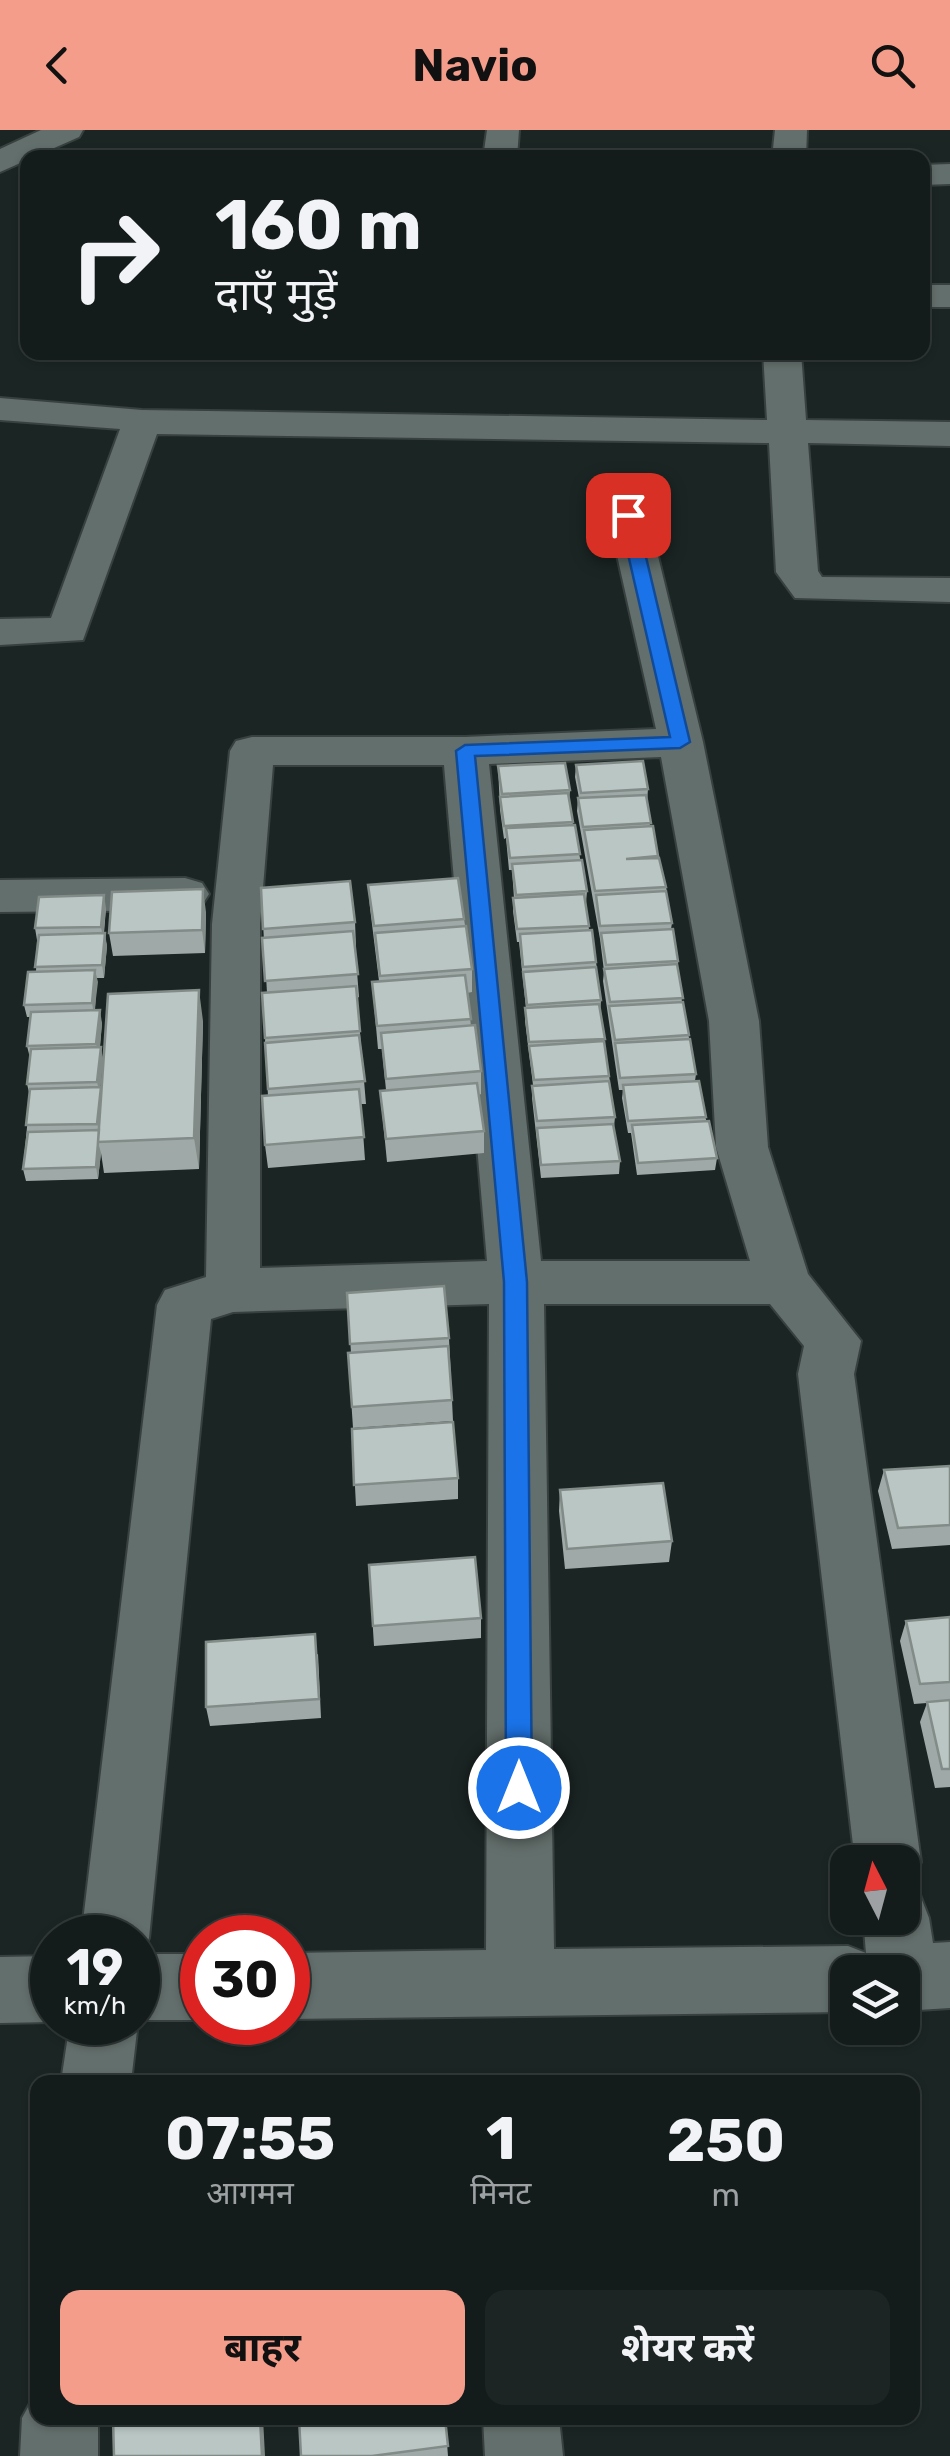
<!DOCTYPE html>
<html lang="hi">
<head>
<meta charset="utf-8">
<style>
  body { margin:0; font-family:Rubik,"Noto Sans Devanagari",sans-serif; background:#1d2524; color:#f1f3f6; height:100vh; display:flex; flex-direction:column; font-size:38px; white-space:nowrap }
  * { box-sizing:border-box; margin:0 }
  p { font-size:32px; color:#9da1a3 }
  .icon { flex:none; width:55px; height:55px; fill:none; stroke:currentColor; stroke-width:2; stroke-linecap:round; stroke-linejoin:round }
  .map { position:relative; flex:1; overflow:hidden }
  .panel { position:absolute; left:30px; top:1945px; width:890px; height:350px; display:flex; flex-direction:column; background:#141c1b; border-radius:20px; box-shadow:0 2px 8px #0004,0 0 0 2px #333a3a }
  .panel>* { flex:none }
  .banner { position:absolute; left:20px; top:20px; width:910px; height:210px; border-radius:20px; box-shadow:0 2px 8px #0004,0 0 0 2px #333a3a; background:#141c1b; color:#f1f3f6; overflow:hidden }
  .needle { width:65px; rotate:354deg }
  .tools { position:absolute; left:830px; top:1715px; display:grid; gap:20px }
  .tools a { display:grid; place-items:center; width:90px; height:90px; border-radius:20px; background:#141c1b; box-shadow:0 2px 8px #0004,0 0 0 2px #333a3a; font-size:50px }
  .speed { position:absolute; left:30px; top:1785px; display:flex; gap:20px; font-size:50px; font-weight:700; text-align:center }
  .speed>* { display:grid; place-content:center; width:130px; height:130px; border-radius:50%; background:#141c1b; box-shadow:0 2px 8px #0004,0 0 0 2px #333a3a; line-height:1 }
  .speed small { font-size:25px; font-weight:400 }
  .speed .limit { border:15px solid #d22; background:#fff; color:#111 }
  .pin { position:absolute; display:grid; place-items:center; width:85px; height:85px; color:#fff; margin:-42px; border-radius:20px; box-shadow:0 5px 15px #0006 }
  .me { position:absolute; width:110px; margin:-55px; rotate:0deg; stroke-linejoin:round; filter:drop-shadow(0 0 8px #0008) }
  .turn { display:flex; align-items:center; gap:35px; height:210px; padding:0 30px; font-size:45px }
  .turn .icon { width:130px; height:130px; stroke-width:2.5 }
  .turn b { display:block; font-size:70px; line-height:85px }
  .eta { display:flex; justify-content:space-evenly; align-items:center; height:170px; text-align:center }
  .eta b { font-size:60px; font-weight:700; line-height:70px }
  .primary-button { display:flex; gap:20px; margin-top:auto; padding:20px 30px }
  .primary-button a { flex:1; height:115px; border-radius:20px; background:#f49d8b; color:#111; font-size:40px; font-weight:700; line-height:115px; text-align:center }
  .primary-button a+a { background:#1d2524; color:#f1f3f6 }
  header { display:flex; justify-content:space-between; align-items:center; height:130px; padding:0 30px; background:#f49d8b; color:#111; font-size:45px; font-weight:700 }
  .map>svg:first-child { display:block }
</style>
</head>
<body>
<header><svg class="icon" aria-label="back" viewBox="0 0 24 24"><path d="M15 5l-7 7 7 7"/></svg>Navio<svg class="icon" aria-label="search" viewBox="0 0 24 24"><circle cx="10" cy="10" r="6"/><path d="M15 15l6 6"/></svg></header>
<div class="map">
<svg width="950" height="2326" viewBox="0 0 950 2326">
  <rect width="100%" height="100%" fill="#1b2624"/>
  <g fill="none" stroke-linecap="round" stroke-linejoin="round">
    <defs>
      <path id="minor" d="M41,0h42l-4,7 -79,35v-23z
        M487,0h32l-2,28h-34z
        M775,0h32l-1,28h-34z
        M950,34v20l-28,1v-20z
        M922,155h28v22h-28z
        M763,222h38l5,68 144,2v24l-142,-3 10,128 4,6 128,1v24l-155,-4 -19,-26 -7,-129 -612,-9 -74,206 -83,5v-26l51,-1 69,-189 -120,-9v-22l142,12 625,10z
        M628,373l14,3 6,9 55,227 56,279 9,126 40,127 53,67 -7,33 67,488 -10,22 -9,3v-25h-47l-57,-488 6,-28 -34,-42h-226l10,645 294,-3 18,7 -3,-35h39v-29l18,6 9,23 4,25 17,-1v66l-48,3v-39h-54v40l-560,7v-66l198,-3 3,-646 -256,8 -22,7 -62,619 -7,16h60v66h-64v2l-7,60h-70l9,-60h68v-84h-57l76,-633 8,-15 41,-13 6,-353 18,-173 6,-10 16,-4h213l191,-8 -48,-214 6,-9zM661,627l48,264 7,126 34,114h-209l-52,-497zM273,635h171l43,496 -227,7v-344z
        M185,748l17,5 7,11 -7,11 -17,5 -185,2v-32z
        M52,1826v66l-52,1v-66z
        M38,2259v29h60v38h-78l2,-38z
        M483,2288h76l4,38h-78z"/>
    </defs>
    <use href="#minor" stroke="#38413f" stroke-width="4"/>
    <use href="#minor" fill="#636f6c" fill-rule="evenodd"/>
  </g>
  <path fill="#9faaa8" d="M576,635l72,24 -1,13 3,24 16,61 6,36 -1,6 7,32v8l4,33 14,72 -1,7 22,77 -2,12 -78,5 -6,-42h-3l-6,-35 1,-8h-4l-16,-109 1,-10 -4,-32 -23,-128 1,-13h1l-4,-21z
    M498,636l72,24 -1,10 4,25 14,66 -1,12 3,27 7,32 5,38 -1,13 15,104 -1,10 6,34 -1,13 -78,4 -9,-80 1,-13 -8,-64 1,-13 -7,-66h-2l-4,-31 1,-13 -2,-28h-3l-3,-32 -2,1 -4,-29z
    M368,755l96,34 8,50v23l-5,1 4,33 10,45v23l-2,1 5,36v22l-97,9 -7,-71 6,-1 -4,-41h-4l-6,-67 7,-1 -9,-73z
    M261,758l94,34 1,24h-1l4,51 -2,1 9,106h-5l4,56 -97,8 -3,-23 3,-49 -3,-53 2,-50z
    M106,778l-2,25 3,13 -3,32h-7l-2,32 7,13 -2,24 3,12 -3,28 103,-66 -4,148 -95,4 -3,-20 -3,26 -72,2 -3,-12 7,-73 -3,-12 3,-26 -3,-12 4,-29h-4l-3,-12 12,-33 1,-32 -2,-12z
    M206,782l-1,41 -92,3 -4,-23z
    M347,1163l102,45 4,83 -100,7 -5,-75h3z
    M352,1299l106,49v21l-102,7z
    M950,1336v79l-58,4 -14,-58 6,-21z
    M560,1360l112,51 -3,21 -104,7 -6,-58z
    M369,1435l112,53v20l-107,8z
    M950,1487v170l-15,1 -15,-66 7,-19 -13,1 -14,-63 6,-20z
    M318,1524l3,64 -111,8 -4,-19z
    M445,2288l3,38h-147z"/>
  <path fill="#828b88" d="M203,759l3,23 -1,41 -3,-23z
    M104,765l2,13 -3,31 -2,-12z
    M105,803l2,13 -3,32 -2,-13z
    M95,840l3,12 -4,33 -2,-12z
    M199,860l4,31 -4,148 -5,-31z
    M100,880l2,13 -3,33 -3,-12z
    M101,917l2,12 -3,36 -3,-13z
    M101,957l2,13 -5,42 3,11 -3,26 -2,-12z
    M260,2288h3l2,38h-3z"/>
  <path fill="#b9c6c3" stroke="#828b88" stroke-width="2.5" d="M643,631l5,28 -67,4 -5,-28z
    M565,633l5,27 -68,4 -4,-28z
    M568,663l5,29 -69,4 -4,-29z
    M646,665l5,28 -68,4 -5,-29z
    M575,695l5,29 -70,4 -4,-30z
    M653,696l5,30 -32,3 33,-1 7,29 -71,4 -11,-61z
    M582,730l5,31 -71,4 -4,-31z
    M458,748l6,41 -90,7 -6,-41z
    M350,751l5,41 -92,7 -2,-41z
    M203,759l-1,41 -93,3 3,-41z
    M666,761l6,32 -72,3 -4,-31z
    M584,764l5,32 -72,3 -4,-31z
    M104,765l-3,32 -66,1 4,-31z
    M466,796l6,43 -92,7 -5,-43z
    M673,799l5,32 -72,4 -5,-32z
    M592,800l4,32 -73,5 -3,-33z
    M353,801l5,43 -93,7 -3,-43z
    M105,803l-3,32 -67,2 4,-32z
    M677,834l6,34 -73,4 -6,-33z
    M596,837l5,33 -74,5 -4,-33z
    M95,840l-3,33 -68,2 4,-33z
    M465,845l6,44 -94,7 -5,-44z
    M356,856l4,45 -95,7 -3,-45z
    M199,860l-5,148 -96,4 10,-148z
    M683,872l6,33 -74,5 -6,-34z
    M599,874l6,35 -76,3 -4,-34z
    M100,880l-4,34 -69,2 4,-34z
    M475,895l6,46 -95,8 -5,-46z
    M359,905l6,46 -97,8 -3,-46z
    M690,909l6,35 -76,4 -5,-35z
    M604,911l5,35 -75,4 -5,-34z
    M101,917l-4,35 -70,2 4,-35z
    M609,951l6,36 -78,4 -5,-35z
    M699,951l7,36 -78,4 -5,-36z
    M477,953l7,48 -98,8 -6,-48z
    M101,957l-4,37 -71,1 4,-36z
    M359,959l5,48 -99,8 -3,-49z
    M709,991l8,37 -79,5 -6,-38z
    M613,994l7,37 -79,4 -4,-37z
    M99,1000l-3,37 -73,2 5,-37z
    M444,1156l5,52 -99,6 -3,-51z
    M448,1216l4,54 -100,7 -4,-54z
    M453,1292l5,56 -104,7 -2,-56z
    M950,1336v59l-52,3 -14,-58z
    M663,1353l9,58 -105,8 -7,-59z
    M475,1427l6,61 -108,8 -4,-61z
    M950,1487v65l-30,2 -14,-63z
    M315,1504l4,65 -113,8v-65z
    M950,1570v69h-8l-15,-67z
    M113,2288h147l2,38h-148z
    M299,2288h146l3,28 -76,10h-71z"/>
  <path fill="#1a73e8" stroke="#114b97" stroke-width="2.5" d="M628,380l8,5 54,227 -10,6 -205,8 52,526 5,506 -4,9 -9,4 -9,-4 -4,-9 -2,-506 -48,-531 9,-6 205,-8 -51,-222z"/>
</svg>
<div class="tools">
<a><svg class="needle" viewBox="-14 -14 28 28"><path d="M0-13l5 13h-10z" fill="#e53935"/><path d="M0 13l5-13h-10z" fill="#9da1a3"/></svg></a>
<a><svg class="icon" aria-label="layers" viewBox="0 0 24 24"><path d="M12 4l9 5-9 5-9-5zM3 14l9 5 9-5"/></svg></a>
</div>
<div class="speed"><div>19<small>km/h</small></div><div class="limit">30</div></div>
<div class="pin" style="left:628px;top:385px;background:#d93025"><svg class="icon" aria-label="arrive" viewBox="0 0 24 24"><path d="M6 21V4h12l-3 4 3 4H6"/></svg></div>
<svg class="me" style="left:519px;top:1658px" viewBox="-20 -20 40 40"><circle r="17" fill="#1a73e8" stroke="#fff" stroke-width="3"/><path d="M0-11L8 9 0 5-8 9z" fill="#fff"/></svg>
<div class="banner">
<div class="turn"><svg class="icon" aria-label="right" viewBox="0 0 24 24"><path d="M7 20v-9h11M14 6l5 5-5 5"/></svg><div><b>160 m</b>दाएँ मुड़ें</div></div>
</div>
<section class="panel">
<div class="eta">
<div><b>07:55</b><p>आगमन</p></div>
<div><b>1</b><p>मिनट</p></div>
<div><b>250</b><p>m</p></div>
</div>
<div class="primary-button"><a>बाहर</a><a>शेयर करें</a></div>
</section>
</div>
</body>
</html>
